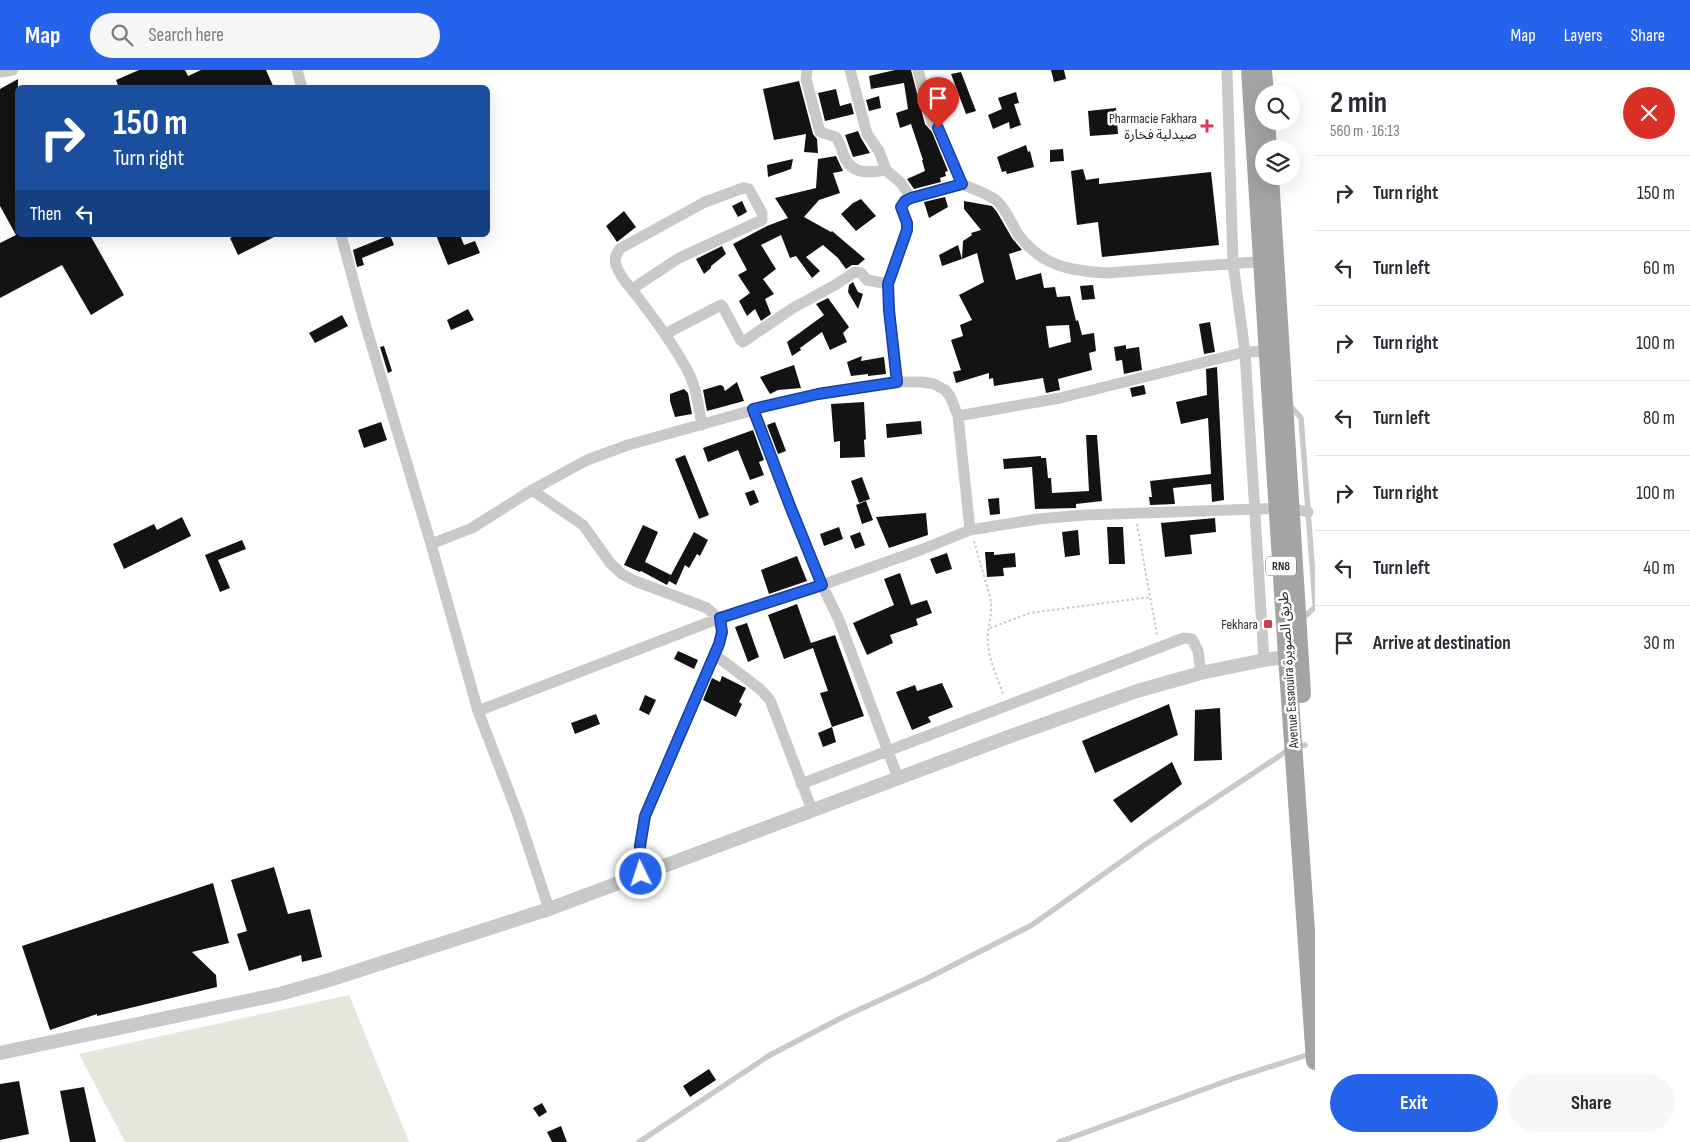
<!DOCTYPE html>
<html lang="en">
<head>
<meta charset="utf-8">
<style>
  body { margin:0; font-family:"Sofia Sans Condensed","Noto Sans Arabic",sans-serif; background:#f7f7f7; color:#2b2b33; height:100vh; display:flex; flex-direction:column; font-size:19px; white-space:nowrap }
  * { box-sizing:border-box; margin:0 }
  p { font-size:16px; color:#7c7c81 }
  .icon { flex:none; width:28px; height:28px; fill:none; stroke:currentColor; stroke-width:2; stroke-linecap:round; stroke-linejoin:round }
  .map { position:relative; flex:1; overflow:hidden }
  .details { display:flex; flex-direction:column; background:#fff; width:375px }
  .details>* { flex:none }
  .banner { position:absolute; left:15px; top:15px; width:475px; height:152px; border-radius:8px; box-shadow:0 5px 20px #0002; background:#1a4fa0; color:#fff; overflow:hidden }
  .buttons { position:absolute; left:1255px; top:15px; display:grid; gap:10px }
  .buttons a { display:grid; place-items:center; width:45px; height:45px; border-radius:50%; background:#fff; box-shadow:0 5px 20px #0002; font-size:25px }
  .pin { position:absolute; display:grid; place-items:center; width:42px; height:42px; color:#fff; margin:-51px -21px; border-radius:50% 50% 50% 0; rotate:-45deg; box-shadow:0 0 5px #0007 }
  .pin .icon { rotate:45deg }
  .me { position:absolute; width:55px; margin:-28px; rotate:356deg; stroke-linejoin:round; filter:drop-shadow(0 0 4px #0008) }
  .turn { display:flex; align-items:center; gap:18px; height:105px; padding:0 15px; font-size:22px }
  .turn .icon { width:65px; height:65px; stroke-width:2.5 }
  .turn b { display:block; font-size:35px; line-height:42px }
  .then { display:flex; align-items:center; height:48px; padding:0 15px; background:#0003; gap:10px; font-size:19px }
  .round { display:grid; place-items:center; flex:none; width:52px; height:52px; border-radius:26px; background:#f7f7f7 }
  .head { display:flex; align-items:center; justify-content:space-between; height:85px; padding:0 15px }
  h1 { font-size:30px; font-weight:700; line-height:38px }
  .button { display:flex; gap:10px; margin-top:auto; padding:10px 15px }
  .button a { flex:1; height:58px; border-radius:30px; background:#2563eb; color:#fff; font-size:20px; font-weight:700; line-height:58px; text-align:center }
  .button a+a { background:#f7f7f7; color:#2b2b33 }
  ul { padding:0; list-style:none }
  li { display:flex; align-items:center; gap:15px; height:75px; padding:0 15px; border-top:1px solid #e1e1e2 }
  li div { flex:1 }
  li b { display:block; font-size:19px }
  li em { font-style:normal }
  header { display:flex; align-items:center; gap:30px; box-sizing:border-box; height:70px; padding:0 25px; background:#2563eb; color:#fff }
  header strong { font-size:24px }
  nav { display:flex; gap:28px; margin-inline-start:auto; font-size:18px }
  .search { width:350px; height:45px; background:#f7f7f7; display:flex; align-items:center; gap:12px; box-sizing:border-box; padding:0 18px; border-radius:28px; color:#7c7c81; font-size:19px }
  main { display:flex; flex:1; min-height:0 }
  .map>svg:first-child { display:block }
</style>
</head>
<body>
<header>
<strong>Map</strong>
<div class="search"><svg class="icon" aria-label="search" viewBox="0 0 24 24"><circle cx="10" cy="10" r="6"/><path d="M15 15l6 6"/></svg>Search here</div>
<nav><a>Map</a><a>Layers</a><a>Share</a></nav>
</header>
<main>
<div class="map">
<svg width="1315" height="1072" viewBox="0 0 1315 1072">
  <rect width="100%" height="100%" fill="#fff"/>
  <path fill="#e3e8da" d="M349,925l60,147h-284l-46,-88z"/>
  <path fill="#131313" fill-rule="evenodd" d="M139,0h46l3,6 13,-6h65l8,18h-155l-3,-8z
    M895,0h16l14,54 7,8 16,39 -3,1 1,4 -6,2 1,4 -27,7 -7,-10 18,-8 -3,-11h1l-12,-36 -11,4 -4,-15 12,-4 -4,-26 -33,6 -2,-13z
    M1051,0h13l2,9 -12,3z
    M961,2l15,39 -10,3 -15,-40z
    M18,9v156h72l34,60 -33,20 -29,-50 -62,33v-55l16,-8 -16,-29v-117z
    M799,11l14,53 4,5 1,14 -14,-1 2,-18 -32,6 -11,-51z
    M836,19l4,17 11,-3 3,11 -29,7 -7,-28z
    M1016,22l3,11 -5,1 7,21 -11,4 -1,-7 -16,7 -5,-14 14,-6 -4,-11z
    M879,26l2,12 -12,3 -3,-11z
    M1116,38l2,26 -28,2 -2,-25z
    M858,61l3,7 9,15 -17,4 -8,-22z
    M1026,75l2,7 2,-1 4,16 -27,7 -1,-3 -4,1 -5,-15z
    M1063,79l1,12 -14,1v-12z
    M836,86l7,15 -10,2 7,20 -21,7 -15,17 27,15 1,-1 33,28 -7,6h-6l-6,4 -8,-11 -15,-13 -17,12 14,14 -8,7 -16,-22 -6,2 -9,-23 -20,10 15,24 -13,10 11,15 -9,5 6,15 -10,7 -6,-12 -8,7 -8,-15 11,-8 -12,-18 9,-5 -14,-26 34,-18 21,-8 -13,-20 41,-10 2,-29z
    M793,89l-2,10 -23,8 -1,-12z
    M1083,99l3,11 13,-2v6l112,-12 8,73 -117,12 -4,-35 -21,3 -6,-54z
    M945,127l3,10 -19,11 -5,-16z
    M861,129l15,17 -20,15 -15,-17 12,-11z
    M742,131l5,11 -9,5 -6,-11z
    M964,131l28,5 5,6 15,26 10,12 -13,4 7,26 25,-7 3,15 11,-1 2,10 13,-1 6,25 2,-1 4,15 12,-2 2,18 -7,2 3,17 -34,9 2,11 -14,3 -3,-15 -49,8 -1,-8 -4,1v-6l-33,10 -3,-11 8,-2 -10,-30 12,-4 -3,-11 12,-5 -13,-25 25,-13 -7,-29 -15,6 1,-18 9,-6 -1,-2 10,-3 -17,-21zM1069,255l2,17 -22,6 -3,-22z
    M624,141l12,16 -19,15 -11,-16z
    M237,165h41l-40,20 -8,-17z
    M390,165l4,10 -32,13 2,7 -7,2 -4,-17z
    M436,165h24l4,10 11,-4 5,12 -32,12z
    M958,175l4,14 -20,7 -3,-11z
    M722,176l4,8 -15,12v2l-7,6 -8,-15z
    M853,212l5,10 5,2 -5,15 -10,-17 1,-7z
    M1093,215l2,14 -13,1 -2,-14z
    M828,228l21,29 -6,6 4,9 -17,8 -8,-18 -22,16 1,2 -9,6 -5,-14 37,-27 -8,-11z
    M468,239l6,11 -23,10 -4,-10z
    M342,245l6,11 -33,17 -6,-10z
    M1210,252l5,30 -11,2 -5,-30z
    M1126,275v4l13,-2 3,23 -18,4 -2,-14 -6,1 -2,-14z
    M384,276l8,25 -4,2 -8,-26z
    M862,286l-1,5 23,-4 2,17 -18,2v-2l-17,2 -4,-14z
    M794,295l7,23 -23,2 -8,4 -10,-17z
    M1217,297l7,133 -12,2 -1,-18 -38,4 2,16 -25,1 -1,-8h3l-2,-16 61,-7 -3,-56 -27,6 -5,-22 31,-7 -1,-26z
    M737,312l7,19 -37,10 -4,-21 17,-5 3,1 2,5z
    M1144,315l2,9 -14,3 -2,-9z
    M684,319l4,4 4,21 -17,3 -5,-16v-7z
    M864,332l2,37 -2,1 1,17 -25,1v-17l-6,1 -3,-38z
    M921,351l1,13 -35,4 -1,-14z
    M381,352l6,18 -23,8 -6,-18z
    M775,352l11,29 -8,3 -11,-29z
    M753,360l11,30 -5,2 5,13 -14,5 -12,-30 -30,12 -5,-14z
    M1086,365h11l5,66 -26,3v4l-41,1 -3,-42 -28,2 -1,-10 38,-3v2h5l2,20h3l1,15 37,-2z
    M685,385l24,60 -10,4 -24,-60z
    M862,407l8,22 -11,4 -8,-22z
    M754,420l5,12 -9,4 -5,-13z
    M999,428l1,16 -10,1 -2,-16z
    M866,431l7,19 -11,4 -6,-19z
    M926,443l2,22 -39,13 -13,-31z
    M182,447l9,19 -67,33 -11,-25 41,-20 3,6z
    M1215,448l1,14 -26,3 2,19 -27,3 -4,-34z
    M643,455l15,7 -13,30 26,13 23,-43 14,8 -8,16 -3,-2 -8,14 -4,-3 -9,20 -7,-4 -2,4 -26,-14 -1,1 -16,-7z
    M839,457l4,12 -19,7 -4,-12z
    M1107,457h16l2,37h-16z
    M1078,460l2,25 -15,2 -3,-25z
    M860,462l5,13 -10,4 -5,-13z
    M242,470l4,9 -28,11 12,28 -10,4 -15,-37z
    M985,482h9v3l21,-2 1,14 -13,1 1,8 -17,1z
    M947,483l5,16 -16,5 -6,-15z
    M797,486l10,25 -38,13 -8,-24z
    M900,503l11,32 16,-5 5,13 -16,6 2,6 -28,10 3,8 -26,12 -14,-32 41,-18 -10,-26z
    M797,534l15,42 -1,-3 24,-8 29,81 -32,11 -12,-34 8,-2 -15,-43 -29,11 -16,-44z
    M747,553l12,34 -11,5 -13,-35z
    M678,581l20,9 -4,9 -20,-10z
    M722,606l24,12 -7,14 3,2 -6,13 -33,-17 9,-22 8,4z
    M942,613l11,24 -25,10 3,5 -19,8 -16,-38 19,-7 2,6z
    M645,625l11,5 -7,15 -10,-5z
    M1169,634l9,31 -83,38 -13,-32z
    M1220,638l2,52 -28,1 1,-51z
    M596,644l4,10 -25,10 -4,-11z
    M832,657l4,15 -13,5 -5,-14z
    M1172,692l10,22 -51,39 -18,-23z
    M274,797l14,47 22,-5 12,48 -20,5 -1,-7 -52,16 -12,-37 10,-3 -16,-51z
    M213,813l16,60 -37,9 24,23 1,12 -120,29v-2l-47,16 -28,-84z
    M709,999l7,11 -26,17 -7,-11z
    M19,1011l10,53 -29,6v-56z
    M84,1017l12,55h-26l-10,-51z
    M542,1033l5,9 -8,5 -6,-9z
    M561,1056l6,16h-15l-5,-10z"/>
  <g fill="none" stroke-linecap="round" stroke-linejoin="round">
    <path stroke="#c9c9c9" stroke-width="2" stroke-dasharray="2.5 2.5" stroke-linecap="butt" d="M1137,454l20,111
      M974,471l16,56c4,19 -4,31 -2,47 1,17 10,34 15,50
      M990,558l40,-15 120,-16"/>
    <path stroke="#c9c9c9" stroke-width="5.5" d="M1288,333l13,15 14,185
      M1301,550l14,-13
      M639,1072l131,-87 73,-38 83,-38 106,-54 114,-81 147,-97 12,-2
      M1059,1072l173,-63 81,-26"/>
    <path stroke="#c9c9c9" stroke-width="11" d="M297,0l5,18
      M807,0l-1,9 14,53 16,5c4,6 6,13 8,19 8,19 24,17 42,14l15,13 10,15
      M850,0l17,64 12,17 7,19
      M918,0l12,46 2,6 6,6 24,56
      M1227,0l6,193 12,89 19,308
      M0,2l13,-2
      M341,165l23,85 67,224 47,167 40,104 31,94
      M632,219l47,-31 83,-38v-7l-13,-24 -6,-1 -38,14 -84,46c-5,5 -7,10 -5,17 4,13 16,24 24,35 16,21 32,43 45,66 11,18 13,38 17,59
      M665,264l56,-29 2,2 17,32 3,3 50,-34 42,-23 20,-13 6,1 6,7 21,4
      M897,312l-8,-72 -1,-26 19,-54v-7l-6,-16 4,-6 6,-3 51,-14c11,5 25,9 35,17 9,8 14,22 21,33 23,32 52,37 89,39l161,-12
      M753,339l37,97 32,79 17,35 59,158
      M958,346l102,-18 185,-46 28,-1
      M532,420l51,35 28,39 11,10 13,7 72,27 11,10h2l2,14 -3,12 -74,172 -5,30 1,28
      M431,474l41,-16 60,-38 55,-30 41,-15 154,-43 36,-8 79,-12h26l11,2 11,6 5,6 8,20 12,114
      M715,585l45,34 10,11 42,110
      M478,641l242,-93 102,-33 101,-36 47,-19 68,-11 47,-4 205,-7 18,4
      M801,714l383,-146 8,1 6,12 3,22"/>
    <path stroke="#c9c9c9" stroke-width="14" d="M0,983l280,-59 49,-14 220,-71 459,-172 129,-46 64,-18 63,-13 33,-5"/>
    <path stroke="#a4a4a4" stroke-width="18" d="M1250,0l37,586 28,405
      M1263,0l2,24
      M1266,51l2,28
      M1270,106l32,518"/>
  </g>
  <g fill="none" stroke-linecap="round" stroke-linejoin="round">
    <defs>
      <path id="route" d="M641,804l-1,-28 5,-30 74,-172 3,-12 -2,-14 102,-33 -32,-79 -37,-97 65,-15 79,-12 -8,-72 -1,-26 19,-54v-7l-6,-16 4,-6 6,-3 51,-14 -24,-56"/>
    </defs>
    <use href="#route" stroke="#184099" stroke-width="12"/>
    <use href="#route" stroke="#2563eb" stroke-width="9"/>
  </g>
  <g fill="#d63b55" stroke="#fff" stroke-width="2">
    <path d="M1204.5 48.5h5v5h5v5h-5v5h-5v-5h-5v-5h5z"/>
    <rect x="1263" y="549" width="10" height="10" rx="2.5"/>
  </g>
  <g text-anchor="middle" stroke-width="5" stroke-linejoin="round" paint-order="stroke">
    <rect fill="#fff" stroke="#6b6b6b" stroke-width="1" x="1266" y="486.5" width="30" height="19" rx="4"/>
    <g font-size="12" font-weight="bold" fill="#2c2c2c">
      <text x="1281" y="500">RN8</text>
    </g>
    <g font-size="14" fill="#2c2c2c" stroke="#fff" text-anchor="end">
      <text x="1197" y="53">Pharmacie Fakhara<tspan x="1197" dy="16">صيدلية فخارة</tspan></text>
      <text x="1258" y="559">Fekhara</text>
    </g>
    <g font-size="14" fill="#2c2c2c" stroke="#fff">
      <text transform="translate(1288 600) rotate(-94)" y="5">Avenue Essaouira طريق الصويرة</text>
    </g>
  </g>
</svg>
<div class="buttons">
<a><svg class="icon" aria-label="search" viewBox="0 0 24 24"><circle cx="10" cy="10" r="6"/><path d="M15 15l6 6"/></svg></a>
<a><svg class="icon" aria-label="layers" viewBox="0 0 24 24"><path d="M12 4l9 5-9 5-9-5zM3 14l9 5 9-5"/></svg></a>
</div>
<div class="pin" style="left:938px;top:58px;background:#d93025"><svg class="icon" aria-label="arrive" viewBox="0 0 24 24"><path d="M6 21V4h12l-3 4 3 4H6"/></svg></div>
<svg class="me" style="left:641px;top:804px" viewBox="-20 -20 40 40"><circle r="17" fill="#2563eb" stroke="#fff" stroke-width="3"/><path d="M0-11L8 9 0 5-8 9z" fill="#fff"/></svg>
<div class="banner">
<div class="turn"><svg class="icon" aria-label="right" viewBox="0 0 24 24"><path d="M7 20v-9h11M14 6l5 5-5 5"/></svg><div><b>150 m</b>Turn right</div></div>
<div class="then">Then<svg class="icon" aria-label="left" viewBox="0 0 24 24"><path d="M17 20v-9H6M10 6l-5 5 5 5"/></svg></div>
</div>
</div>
<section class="details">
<div class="head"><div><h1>2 min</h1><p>560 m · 16:13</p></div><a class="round" style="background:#d93025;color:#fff"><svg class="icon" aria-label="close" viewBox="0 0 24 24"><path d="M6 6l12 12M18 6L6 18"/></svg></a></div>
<ul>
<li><svg class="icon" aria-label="right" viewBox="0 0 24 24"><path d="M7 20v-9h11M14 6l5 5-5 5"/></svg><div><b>Turn right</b></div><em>150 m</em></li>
<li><svg class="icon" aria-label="left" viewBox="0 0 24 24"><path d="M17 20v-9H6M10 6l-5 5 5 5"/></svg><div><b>Turn left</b></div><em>60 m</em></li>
<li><svg class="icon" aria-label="right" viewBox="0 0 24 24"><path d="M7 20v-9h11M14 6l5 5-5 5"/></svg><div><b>Turn right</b></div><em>100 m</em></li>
<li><svg class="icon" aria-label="left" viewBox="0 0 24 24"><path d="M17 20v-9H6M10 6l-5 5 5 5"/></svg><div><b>Turn left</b></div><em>80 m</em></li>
<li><svg class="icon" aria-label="right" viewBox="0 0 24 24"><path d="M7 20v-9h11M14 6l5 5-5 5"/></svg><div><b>Turn right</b></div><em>100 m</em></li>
<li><svg class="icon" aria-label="left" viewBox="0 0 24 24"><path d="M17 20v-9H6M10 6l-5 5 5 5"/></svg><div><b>Turn left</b></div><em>40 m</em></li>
<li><svg class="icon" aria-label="arrive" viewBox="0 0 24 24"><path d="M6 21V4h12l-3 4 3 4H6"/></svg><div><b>Arrive at destination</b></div><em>30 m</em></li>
</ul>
<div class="button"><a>Exit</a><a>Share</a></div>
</section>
</main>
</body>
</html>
